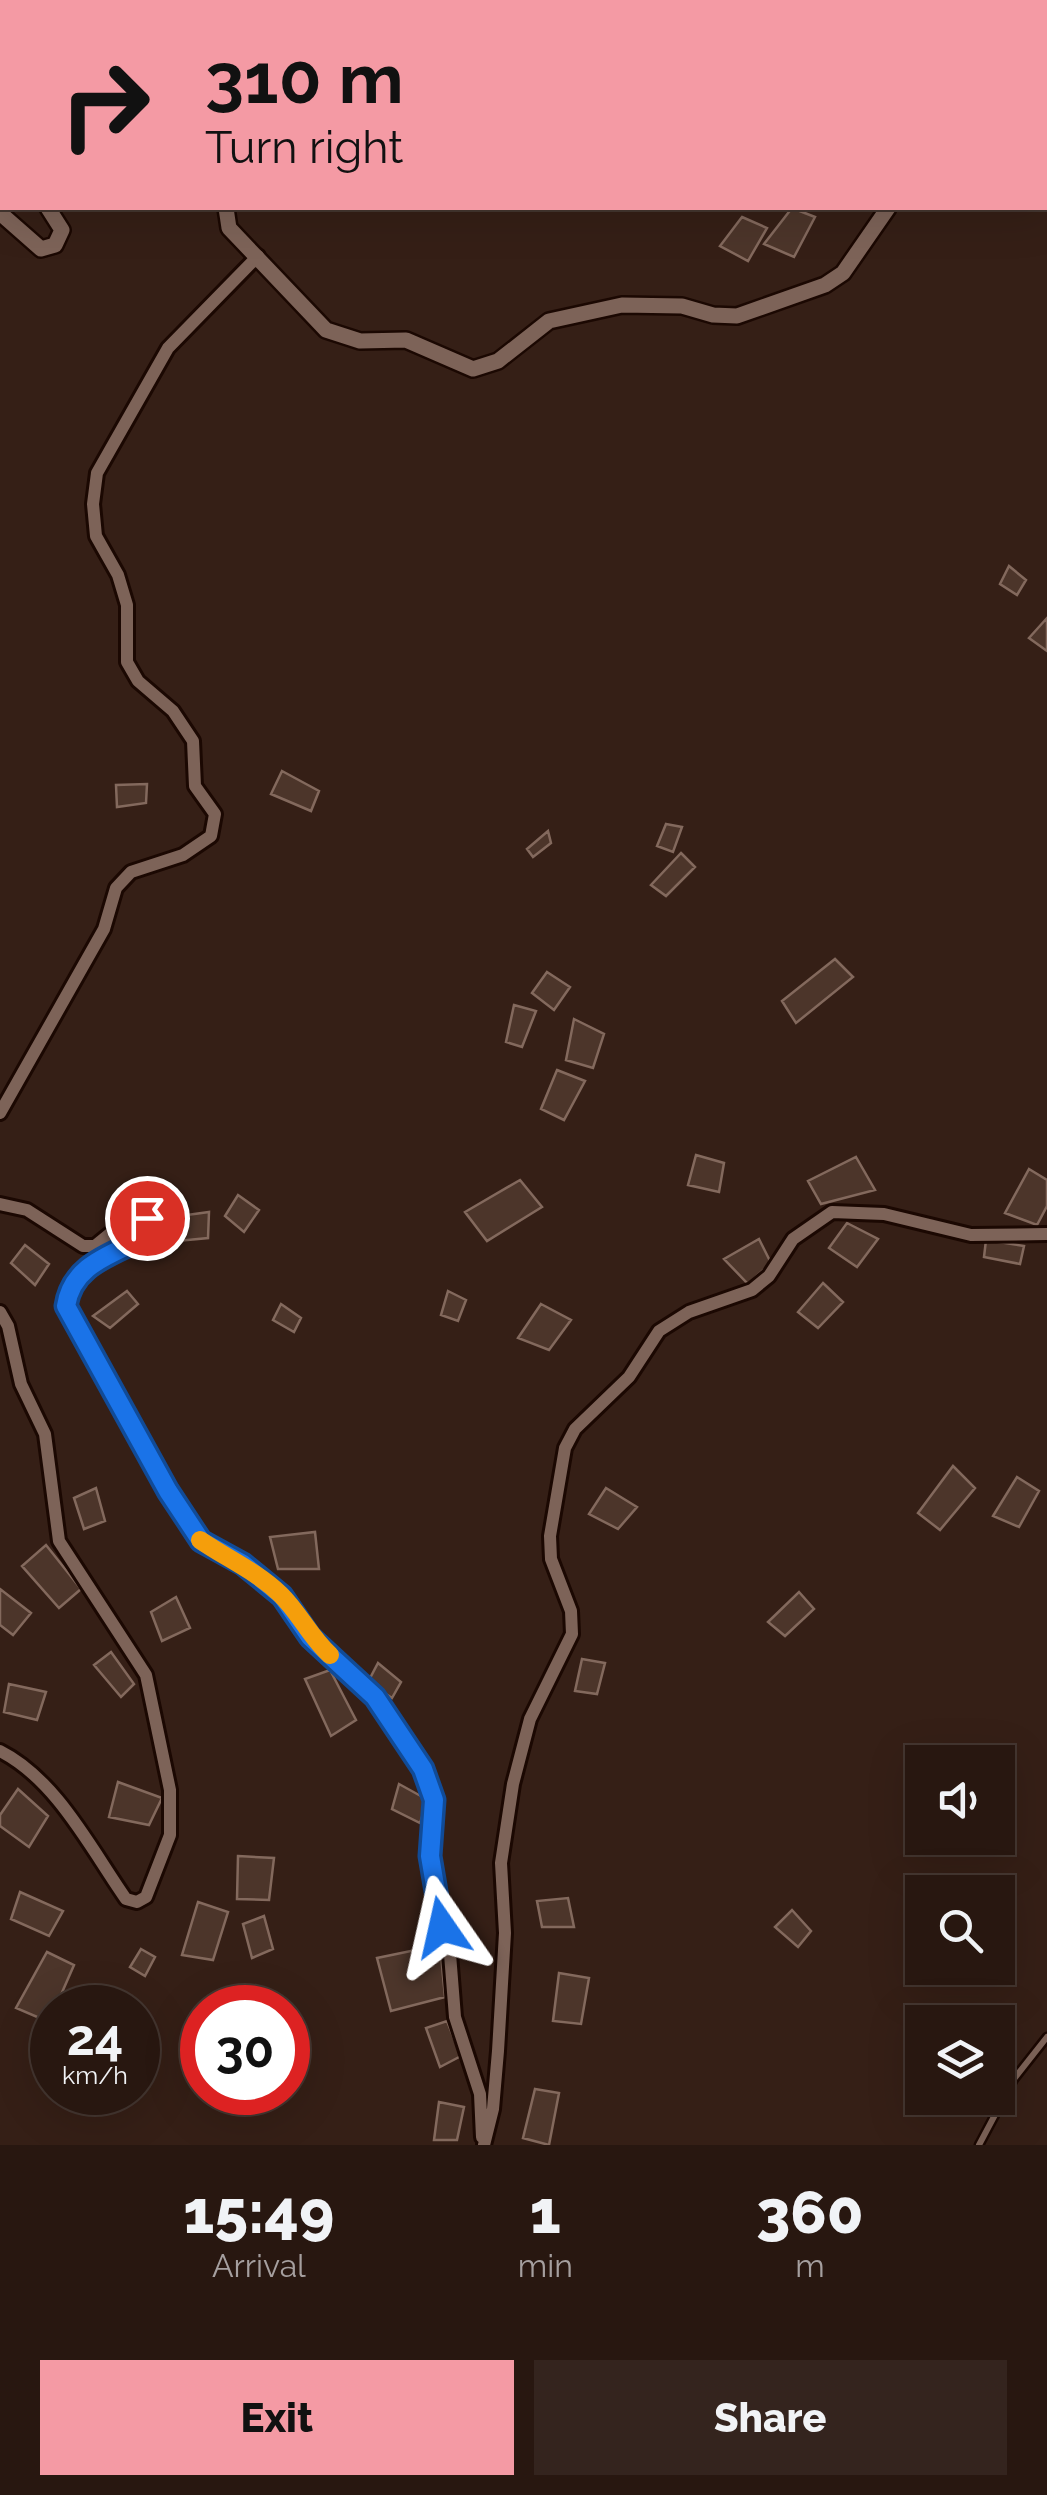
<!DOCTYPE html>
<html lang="en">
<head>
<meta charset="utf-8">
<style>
  body { margin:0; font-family:Raleway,sans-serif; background:#34241e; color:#f1f3f6; height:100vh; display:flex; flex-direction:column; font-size:38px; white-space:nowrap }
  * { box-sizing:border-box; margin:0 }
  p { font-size:32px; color:#a59f9f }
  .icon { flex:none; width:55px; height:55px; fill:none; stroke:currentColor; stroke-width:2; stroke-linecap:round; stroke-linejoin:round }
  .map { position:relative; height:2145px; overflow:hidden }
  .panel { display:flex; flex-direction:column; background:#281710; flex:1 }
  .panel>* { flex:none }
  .top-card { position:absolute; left:0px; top:0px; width:1048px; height:210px; box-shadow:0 10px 40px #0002,0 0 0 2px #443630; background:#f49aa4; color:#111; overflow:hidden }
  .controls { position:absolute; left:905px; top:1745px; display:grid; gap:20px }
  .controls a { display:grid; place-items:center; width:110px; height:110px; border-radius:0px; background:#281710; box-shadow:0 10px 40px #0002,0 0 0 2px #443630; font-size:50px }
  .speed { position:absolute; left:30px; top:1985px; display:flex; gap:20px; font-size:50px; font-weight:700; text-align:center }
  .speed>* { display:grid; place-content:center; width:130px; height:130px; border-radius:50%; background:#281710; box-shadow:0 10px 40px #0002,0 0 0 2px #443630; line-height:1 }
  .speed small { font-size:25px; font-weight:400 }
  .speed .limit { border:15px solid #d22; background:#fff; color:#111 }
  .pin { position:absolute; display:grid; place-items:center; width:85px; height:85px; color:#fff; margin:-42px; border:5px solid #fff; border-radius:50%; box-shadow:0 2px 10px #0007 }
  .me { position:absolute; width:110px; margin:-55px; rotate:349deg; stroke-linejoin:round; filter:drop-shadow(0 0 8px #0008) }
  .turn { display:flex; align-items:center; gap:35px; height:210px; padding:0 40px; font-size:45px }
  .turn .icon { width:130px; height:130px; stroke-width:2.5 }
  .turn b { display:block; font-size:70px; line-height:85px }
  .eta { display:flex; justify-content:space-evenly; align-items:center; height:170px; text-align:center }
  .eta b { font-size:60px; font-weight:800; line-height:70px }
  .primary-button { display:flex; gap:20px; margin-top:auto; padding:20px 40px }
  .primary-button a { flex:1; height:115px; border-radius:0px; background:#f49aa4; color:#111; font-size:40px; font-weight:800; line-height:115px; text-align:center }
  .primary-button a+a { background:#34241e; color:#f1f3f6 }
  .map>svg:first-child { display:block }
</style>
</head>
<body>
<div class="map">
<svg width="1047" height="2145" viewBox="0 0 1047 2145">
  <rect width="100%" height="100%" fill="#351f16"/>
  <path fill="#4c352a" stroke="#83695d" stroke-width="2.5" d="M792,208l23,9 -21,40 -30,-13z
    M742,217l25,11 -19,33 -28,-15z
    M1009,566l17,14 -9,15 -17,-11z
    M1047,618v33l-18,-13z
    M282,771l37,20 -8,20 -40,-17z
    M147,784l-1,19 -29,4 -1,-22z
    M666,824l16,3 -9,25 -16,-6z
    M548,831l3,12 -18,14 -6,-8z
    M681,853l14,14 -29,29 -15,-11z
    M835,959l18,18 -57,46 -14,-22z
    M547,972l23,15 -16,23 -22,-17z
    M514,1005l22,6 -14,36 -16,-5z
    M574,1019l30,15 -11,34 -27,-8z
    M557,1070l28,11 -21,39 -23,-11z
    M696,1155l28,8 -5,29 -31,-7z
    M856,1157l19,33 -54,14 -13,-23z
    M1029,1169l18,11v26l-10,19 -32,-12z
    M520,1180l22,27 -55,34 -22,-29z
    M238,1195l21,15 -15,22 -19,-16z
    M209,1212l-1,26 -41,4 -2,-24z
    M847,1223l31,16 -21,28 -28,-19z
    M759,1239l12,24 -23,21 -24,-25z
    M986,1240l38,6 -4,18 -36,-7z
    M25,1245l24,19 -14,21 -24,-22z
    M823,1283l20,19 -25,26 -20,-16z
    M127,1291l11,13 -28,24 -17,-12z
    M448,1291l18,9 -8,21 -17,-6z
    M281,1304l20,14 -7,14 -21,-12z
    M541,1304l30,16 -22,30 -31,-12z
    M953,1466l22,22 -35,42 -22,-17z
    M1017,1477l22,14 -20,36 -26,-11z
    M96,1488l9,33 -21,8 -10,-31z
    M606,1488l31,19 -19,22 -29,-15z
    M315,1532l4,37h-41l-8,-32z
    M46,1545l35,44 -22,19 -37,-42z
    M0,1589l31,24 -18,22 -13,-10z
    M799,1592l15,17 -29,27 -17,-14z
    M176,1597l14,31 -28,13 -11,-29z
    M111,1652l23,32 -13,13 -27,-32z
    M582,1659l23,4 -8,31 -22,-3z
    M378,1663l23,19 -9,16 -24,-16z
    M330,1670l26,50 -25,16 -26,-57z
    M9,1684l37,8 -9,28 -33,-8z
    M118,1782l44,16 -13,27 -40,-8z
    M399,1784l29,16 -8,23 -28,-14z
    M18,1789l30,27 -19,31 -29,-21v-11z
    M238,1856l36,2 -5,42 -32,-1z
    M20,1892l43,19 -14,25 -38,-17z
    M568,1898l6,29h-32l-5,-26z
    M198,1902l30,10 -15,48 -31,-5z
    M792,1910l19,21 -13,16 -23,-20z
    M264,1916l9,33 -21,9 -9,-34z
    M440,1945l5,52 -54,14 -14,-53z
    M141,1949l14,8 -10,19 -15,-9z
    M47,1952l27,13 -25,57 -33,-14z
    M559,1973l30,5 -8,46 -28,-3z
    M447,2021l14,35 -21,11 -14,-39z
    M535,2089l24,4 -10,52 -26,-7z
    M439,2102l25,5 -7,33h-23z"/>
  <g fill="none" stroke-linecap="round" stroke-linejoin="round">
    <defs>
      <path id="service" d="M979,2145l35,-66 33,-42"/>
      <path id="minor" d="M0,1113l104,-184 12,-41 15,-16 52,-17 28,-19 4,-22 -20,-28 -2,-45 -20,-30 -35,-30 -11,-19v-57l-9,-30 -22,-39 -3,-32 4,-31 71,-125 90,-92
        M0,1204l27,6 56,36h12l43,-35 9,7 -6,21c-33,17 -69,27 -75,68l102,184 33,50 42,24 39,31 28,41 65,60 48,72 11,31 -4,56 5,44 15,54 5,63 25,77 2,43
        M0,1312l8,14 13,58 24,50 14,107 87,134 24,115v45l-24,62 -9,5 -11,-3c-35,-50 -70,-120 -126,-148
        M484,2145l9,-36 5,-58 7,-118 -4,-70 12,-79 17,-65 42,-85 -1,-23 -20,-52 -1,-23 15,-88 10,-19 54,-52 30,-46 30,-19 63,-22 17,-14 24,-37 39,-27 52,2 87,21 76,-1"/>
      <path id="tertiary" d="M0,47h2
        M1045,112l2,-2
        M0,115l2,5
        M226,208l3,20 97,102 34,11 46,-1 67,29 25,-8 51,-40 73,-16 60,1 31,9 24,1 88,-31 18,-12 45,-65
        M0,213l41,36 14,-4 7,-15 -14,-22"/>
    </defs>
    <use href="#service" stroke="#1b0802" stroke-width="11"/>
    <use href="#minor" stroke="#1b0802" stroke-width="18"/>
    <use href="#tertiary" stroke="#1b0802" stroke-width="20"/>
    <use href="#service" stroke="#7d6358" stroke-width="6"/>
    <use href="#minor" stroke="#7d6358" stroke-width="12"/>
    <use href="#tertiary" stroke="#7d6358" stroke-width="15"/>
  </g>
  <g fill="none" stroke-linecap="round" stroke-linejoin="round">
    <defs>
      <path id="route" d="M147,1218l-5,21c-34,17 -70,27 -76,67l102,185 33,50 42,23 39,32 28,41 65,60 48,72 11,31 -4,56 12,71"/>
    </defs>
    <use href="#route" stroke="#114b97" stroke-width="25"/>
    <use href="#route" stroke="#1a73e8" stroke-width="18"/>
    <path stroke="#f59e0b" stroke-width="18" d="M200,1540c26,18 56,31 80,54 19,18 30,43 50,61"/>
  </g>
</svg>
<div class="controls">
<a><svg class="icon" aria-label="sound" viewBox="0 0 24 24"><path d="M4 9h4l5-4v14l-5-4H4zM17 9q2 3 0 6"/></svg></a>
<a><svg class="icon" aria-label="search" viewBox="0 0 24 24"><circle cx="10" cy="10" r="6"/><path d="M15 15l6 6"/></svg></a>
<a><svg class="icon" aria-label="layers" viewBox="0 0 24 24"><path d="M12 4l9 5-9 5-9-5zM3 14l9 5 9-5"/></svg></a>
</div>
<div class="speed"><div>24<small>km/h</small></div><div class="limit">30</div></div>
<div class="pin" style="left:147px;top:1218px;background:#d93025"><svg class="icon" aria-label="arrive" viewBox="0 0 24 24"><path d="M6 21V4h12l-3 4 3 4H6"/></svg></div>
<svg class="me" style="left:442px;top:1927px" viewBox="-20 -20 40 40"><path d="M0-17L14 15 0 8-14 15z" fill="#1a73e8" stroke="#fff" stroke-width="4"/></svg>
<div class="top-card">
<div class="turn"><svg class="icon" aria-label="right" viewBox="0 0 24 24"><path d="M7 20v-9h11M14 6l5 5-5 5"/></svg><div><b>310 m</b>Turn right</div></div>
</div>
</div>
<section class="panel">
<div class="eta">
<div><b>15:49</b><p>Arrival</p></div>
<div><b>1</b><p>min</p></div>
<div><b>360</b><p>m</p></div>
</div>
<div class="primary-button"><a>Exit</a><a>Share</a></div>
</section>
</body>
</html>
